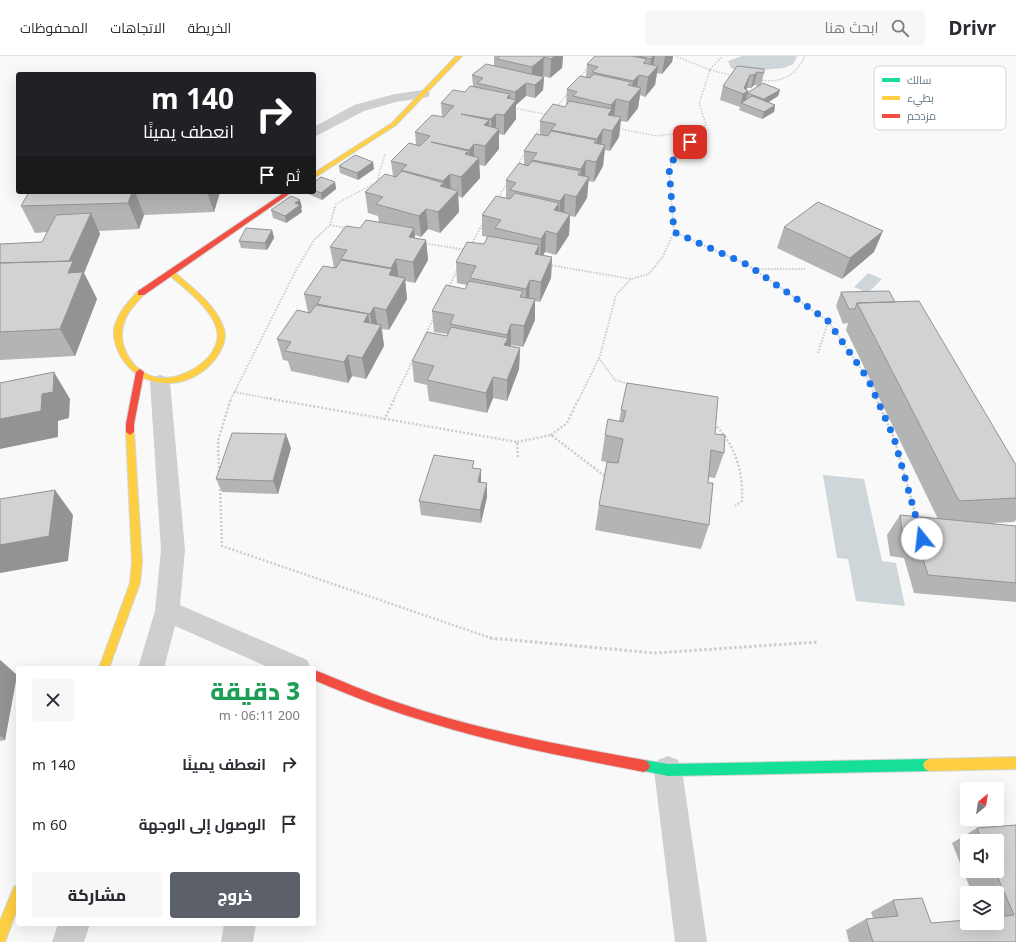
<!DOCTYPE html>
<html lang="ar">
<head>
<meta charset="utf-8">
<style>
  body { margin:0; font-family:"Noto Sans",Cairo,sans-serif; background:#f7f7f7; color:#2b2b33; direction:rtl; height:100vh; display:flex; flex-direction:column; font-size:15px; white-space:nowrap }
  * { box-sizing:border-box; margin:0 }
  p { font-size:13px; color:#7c7c81 }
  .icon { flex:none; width:22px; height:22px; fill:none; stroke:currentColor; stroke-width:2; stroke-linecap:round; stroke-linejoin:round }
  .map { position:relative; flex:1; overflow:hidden; direction:ltr }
  .side { position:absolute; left:16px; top:610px; width:300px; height:260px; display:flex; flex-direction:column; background:#fff; border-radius:4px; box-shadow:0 4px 16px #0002; direction:rtl }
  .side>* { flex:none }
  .guide { position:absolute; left:16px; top:16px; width:300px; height:122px; border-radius:4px; box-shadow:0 4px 16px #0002; direction:rtl; background:#202124; color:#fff; overflow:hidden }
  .needle { width:26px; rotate:30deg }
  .buttons { position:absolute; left:960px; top:726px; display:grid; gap:8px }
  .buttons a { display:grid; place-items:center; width:44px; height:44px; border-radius:4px; background:#fff; box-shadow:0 4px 16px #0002; font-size:20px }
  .pin { position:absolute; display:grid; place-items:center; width:34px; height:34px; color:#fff; margin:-17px; border-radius:8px; box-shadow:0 2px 6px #0006 }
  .me { position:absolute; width:44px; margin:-22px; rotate:344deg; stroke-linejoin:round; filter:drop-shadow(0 0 3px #0008) }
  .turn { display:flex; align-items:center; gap:14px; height:84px; padding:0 16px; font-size:18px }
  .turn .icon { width:52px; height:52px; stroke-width:2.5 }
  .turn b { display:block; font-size:28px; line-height:34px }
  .then { display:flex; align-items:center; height:38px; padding:0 16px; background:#0003; gap:8px; font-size:15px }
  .round { display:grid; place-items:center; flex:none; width:42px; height:42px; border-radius:4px; background:#f7f7f7 }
  .overview { display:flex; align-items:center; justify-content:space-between; height:68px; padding:0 16px }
  h1 { font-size:24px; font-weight:800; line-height:30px; color:#1e9e55 }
  .action { display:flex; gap:8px; margin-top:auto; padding:8px 16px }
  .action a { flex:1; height:46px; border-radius:4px; background:#5c6169; color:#fff; font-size:16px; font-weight:800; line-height:46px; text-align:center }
  .action a+a { background:#f7f7f7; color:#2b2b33 }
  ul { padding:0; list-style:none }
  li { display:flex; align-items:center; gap:12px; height:60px; padding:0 16px }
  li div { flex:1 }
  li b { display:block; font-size:15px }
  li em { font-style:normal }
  header { display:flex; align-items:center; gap:24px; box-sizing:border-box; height:56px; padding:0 20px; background:#fff; border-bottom:1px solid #e1e1e2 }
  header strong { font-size:19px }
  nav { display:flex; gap:22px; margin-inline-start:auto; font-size:14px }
  .search { width:280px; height:36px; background:#f7f7f7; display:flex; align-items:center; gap:10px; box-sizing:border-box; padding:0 14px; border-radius:4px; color:#7c7c81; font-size:15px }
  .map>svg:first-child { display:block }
</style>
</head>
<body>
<header>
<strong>Drivr</strong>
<div class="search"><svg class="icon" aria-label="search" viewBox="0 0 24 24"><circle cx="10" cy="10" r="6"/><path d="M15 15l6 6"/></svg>ابحث هنا</div>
<nav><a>الخريطة</a><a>الاتجاهات</a><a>المحفوظات</a></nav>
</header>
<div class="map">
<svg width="1016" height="886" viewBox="0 0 1016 886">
  <rect width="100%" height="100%" fill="#f9f9f9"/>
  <path fill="#ced6d9" d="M742,0h54l1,1 -4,7 -9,4 -44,4 -9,-4 -3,-7z
    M868,217l14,6 -14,14 -14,-6z
    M823,419l41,4 18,82 14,2 9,43 -49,-5 -8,-42 -11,-1z"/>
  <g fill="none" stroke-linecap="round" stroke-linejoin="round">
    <defs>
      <path id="fast" d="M929,703l4,2 2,4 -2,4 -4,2 -261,5 -28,-6 -2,-4 2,-4 4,-2 24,4z"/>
      <path id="slow" d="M456,0h6l-66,69 -82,53v-5l78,-50z
        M168,214h4c19,17 44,34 52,59 3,9 -2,21 -8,29 -24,33 -75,35 -96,-3 -4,-8 -7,-17 -6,-26 3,-15 14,-27 24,-38h3l4,2c-7,9 -16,16 -20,27 -11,24 9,56 36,58 23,2 62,-21 56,-48 -6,-23 -32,-41 -49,-56z
        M130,373l4,3 8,130 -2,21 -31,85h-10l31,-85 2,-21 -6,-130z
        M1016,701v12l-87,2 -4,-2 -2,-4 2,-4 4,-2z
        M18,829v22l-13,35h-5v-21l14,-34z"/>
      <path id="jam" d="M285,136h7l-148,103h-6v-4z
        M140,313l4,3 -10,52v8l-4,3 -4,-3v-8l10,-52z
        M314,614c26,10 52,22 79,31 81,28 167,44 251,59l4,2 2,4 -2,4 -4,2c-71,-14 -142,-27 -210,-48 -41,-12 -81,-27 -120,-44z"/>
    </defs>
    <use href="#fast" stroke="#d5d6d7" stroke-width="2"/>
    <use href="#slow" stroke="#d5d6d7" stroke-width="2"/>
    <use href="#jam" stroke="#d5d6d7" stroke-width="2"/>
    <path stroke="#cbcccd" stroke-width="1.5" stroke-dasharray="1.5 1.5" stroke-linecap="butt" d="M710,13l13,-13
      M710,14l24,6
      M580,22l8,-11
      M759,24c22,3 36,-3 46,-24
      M557,51l11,-14
      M514,52l35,7
      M616,72l41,8 46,-6
      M535,80l6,-9
      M518,109l7,-12
      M497,144l10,-17
      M335,152l1,-4 41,-22 8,-29
      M672,152c-1,-21 -8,-42 8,-59 10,-11 18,-9 26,-25l-7,-20 11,-34 -35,-14"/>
    <path stroke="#cbcccd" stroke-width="2" stroke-dasharray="1.5 1.5" stroke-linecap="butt" d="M330,169l16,3
      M674,176l74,33 80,56 40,58 9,20
      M423,187l43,7
      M471,189l12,-22
      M549,209l82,14 18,-5 14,-18 11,-24 -2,-25
      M753,213h52
      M448,233l10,-21
      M424,282l10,-21
      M818,297l10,-31
      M599,302l16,22 14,4
      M234,336l38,7
      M231,343l66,-131 18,-29 15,-14 5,-18
      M394,343l19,-39
      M579,343l21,-43 16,-61 15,-16"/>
    <path stroke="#cbcccd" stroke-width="2.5" stroke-dasharray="2 2" stroke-linecap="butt" d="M266,342l251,44 1,17
      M876,342l18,40 23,81
      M384,364l11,-22
      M714,368c22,21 29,48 28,77l-7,5
      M551,379l16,-12 12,-25
      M517,386l34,-7 55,42
      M219,416l-1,-31 13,-43
      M220,429l2,61 272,93"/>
    <path stroke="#cbcccd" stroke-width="3" stroke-dasharray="2.5 2.5" stroke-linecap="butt" d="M490,582l165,15 164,-11"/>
    <path fill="#cecfd0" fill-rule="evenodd" d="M423,34l5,1 2,3 -2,3 -32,5 -32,9 -50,26v-10l40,-22 41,-11z
      M160,319l7,2 3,5 15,168 -5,55 127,55 4,8h-41l-95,-42 -11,42h-26l17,-57 6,-61 -11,-168 3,-5z
      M668,700l10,4 4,10 25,172h-32l-21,-172 4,-10z
      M58,868h32l-6,18h-32z
      M224,868h32l-3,18h-32z"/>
    <use href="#fast" fill="#16e098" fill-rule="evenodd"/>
    <use href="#slow" fill="#ffcf43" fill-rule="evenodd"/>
    <use href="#jam" fill="#f24e42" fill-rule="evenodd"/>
  </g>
  <path fill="#b3b5b5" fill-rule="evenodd" d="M494,0h69l-1,12 -12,10 -7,-2 -1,1h2l-1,13 -8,8 -9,-2 -10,9v14l-12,16 -5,-1v15l-14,17 -6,-1 1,13 -18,20 -4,-2 1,16 -19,21 -12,-4 -7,8 -6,-2v3l11,2 2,20 -13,23 -10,-2 2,18 -18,31 -7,-1 2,17 -18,33 -14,-3 -4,7 -57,-12 -3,-10 -5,-1 -6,-21 31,-27 -4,-18 30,-26 -4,-21 30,-19 19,-6 -1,-6 -10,-3 -3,-21 28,-16 -2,-15 25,-16 -1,-13 27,-15 -1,-14 24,-11 8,-5 -1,-12 22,-9z
    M595,0h78l-1,6 -10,12 -5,-1 -2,12 -10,12 -5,-2 -2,13 -11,14 -6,-1 -2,16 -9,14 -5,-1 -2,16 -9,16 -6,-1 -1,17 -12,19 -5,-1 -1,19 -13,20 -11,-3 -2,3 9,2 -1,21 -11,24 -5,-1v19l-12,27 -12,-2 -1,2 10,1 -1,21 -12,32 -14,-3 -6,15 -58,-12 -2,-16 -13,-3 -2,-21 35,-25v-2l-13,-2 -2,-21 33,-22 2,-4 -10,-2 -1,-21 28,-18 4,-7 -6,-1v-21l24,-16v-19l18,-15v-14l16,-17v-13l25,-14 1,-1 1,-17 19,-12 1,-13z
    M737,10l27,7 -3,12 19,5 -2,6 -9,6 6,3 -1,7 -12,7 -23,-9 1,-3 -20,-7 3,-14zM754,29l5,1 -12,7 1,-2 -1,-2v-1h4z
    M339,110l35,3 -16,11 -18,-7z
    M314,126h21l1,7 -14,11 -14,-6 -1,-2h7z
    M29,136h191l-6,20 -70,3 -5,14 -40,2 1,3 -16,39 13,26 -22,57 -75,4v-116l42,-2 5,-10 -12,1 -14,-27z
    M302,151l-1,1 1,4 -16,11 -13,-5 -2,-8z
    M784,171l90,25 -32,27 -65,-31z
    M272,174l2,8 -7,12 -26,-2 -2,-7z
    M841,236l54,10 121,163v55l-2,2 -23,1 25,4v75l-102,-9 -10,-35 -14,-2 -3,-21 13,-20 38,4 -92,-189 2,-7 -5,1 -7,-18z
    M627,327l88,51 9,19 -9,25 -7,-1v6l1,42 -8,24 -106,-19 4,-25 8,-43 -6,-1 4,-26 14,-14z
    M291,392l-13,46 -56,-2 -6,-13z
    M481,413v13l6,15 -6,26 -60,-8 -2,-14z
    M0,604l17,15 -12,65 -5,1z
    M1016,769v117h-167l-3,-12 20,-11 7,-1 -2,-6 22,-12 38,23h66v-30h-25l-20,-50 25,-15zM967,785h30v30h-30z"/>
  <path fill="#929394" d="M553,0h10l-1,12 -12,10 1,-19z
    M653,0h2l-3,16 6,-6 -3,19 -10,12 6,-38z
    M665,0h8l-1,6 -10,12z
    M544,1l-1,19 -9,9 -2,-1v-17z
    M757,16l-3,13 -3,3 3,-13z
    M639,19l-3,19 5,-6 -3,20 -11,14 2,-20 1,-1 3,-20z
    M750,19l-3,13 -2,4 3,-1 -3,13 -4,-1 3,-15z
    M544,21l-1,13 -8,8v-13z
    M526,27v13l-10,9v14l-12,16v-20l3,-17 3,-4v14l5,-7v-9z
    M780,34l-2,6 -16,10 2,-7z
    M616,43l-2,20 -6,-4 3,-5v-5z
    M775,49l-1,7 -12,7 2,-7z
    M496,58v18l3,-3v20l-14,17v-20l7,-8 -1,-19z
    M621,61l-2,20 -9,14 2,-20z
    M489,64v20l-5,-15z
    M603,73l-2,20 -6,10 2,-20z
    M474,88v19l5,-5 1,20 -18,20 -1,-21 4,-23 3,-3 1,18 1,-1 -1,-18z
    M605,89l-2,21 -9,16 2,-20z
    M586,104l-1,21 -6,9 2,-21z
    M373,106l1,7 -16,11 -1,-7z
    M450,118l1,21 -11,-9 4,-3 -1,-2z
    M589,121l-2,21 -12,19 1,-20z
    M335,126l1,7 -14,11 -1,-7z
    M458,135l1,21 -19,21 -2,-21z
    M132,136h3l9,23 -5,14 -11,-26z
    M207,136h13l-6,20z
    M565,138l-1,21 -5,7 1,-21z
    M300,144l2,7 -1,1 1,4 -16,11 -1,-7 10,-13z
    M559,147l-1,21 -4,-14z
    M426,153l2,20 -7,8 -2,-21z
    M91,157l9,21 -16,39 13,26 -22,57 -15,-27 8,-56 -1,-8z
    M570,158l-1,21 -13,20 1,-21z
    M414,172l2,20 -7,-11z
    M272,174l2,8 -7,12 -2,-7z
    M546,175l-1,21 -5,8 1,-21z
    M883,175l-9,21 -32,27 8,-21z
    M426,184l2,20 -13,23 -2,-21z
    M539,189l-1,21 -3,-12z
    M552,201l-1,21 -11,24 1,-20z
    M396,203l3,21 -10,-5 2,-4v-3z
    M405,222l2,21 -18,31 -3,-20z
    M530,224l-1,20 -3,10v-21z
    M535,243v21l-12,27 1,-21z
    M374,251l4,21 -4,7 -4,-21z
    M368,258l4,21 -8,-13z
    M511,268v21l-3,8 -4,-8 3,-4v-6z
    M381,269l3,21 -18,33 -4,-21z
    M520,292l-1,21 -12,32v-21z
    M348,299l4,21 -4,7 -4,-21z
    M54,316l16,27 -1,19 -11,3v16l-58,12v-30l42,-25z
    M493,321v21l-6,15 -1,-20z
    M286,378l5,14 -13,46 -5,-13z
    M481,413v14l-3,-1z
    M487,427v14l-6,26 -1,-13z
    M55,434l18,25 -5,46 -68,12v-28z
    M0,604l17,15 -12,65 -5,-4z"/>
  <path fill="#d0d2d3" stroke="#929394" d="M500,0h55l-4,3 -7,-2 -12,10 -35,-8z
    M595,0h37l15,3 -4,4 15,3 -10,11 -9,-2 -6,6 -41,-9 6,-5 -11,-3z
    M638,0h15l-2,3z
    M486,8l58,13 -9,8 -9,-2 -11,9 -38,-9 6,-5 -11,-3z
    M737,10l27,3v4l-7,-1 -3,3h-4l-6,13 4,3 -5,3 -20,-8z
    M594,18l37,8 -3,3 13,3 -12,14 -13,-3 -5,6 -38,-9 4,-4 -10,-3 13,-13 10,2z
    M763,27l17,7 -16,9 -17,-6z
    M470,30l40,8 -3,4 9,2 -12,15 -8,-1 -5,5 -30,-5 28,6 -5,5 15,4 -14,17 -11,-2 -5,6 -38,-8 37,9 -3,3 14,4 -18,19 -11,-3 -7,7 -42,-11 6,-5 -16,-4 18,-18 11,3 10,-10 -15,-4 17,-17 12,2 5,-6 5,-5 -13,-3 12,-13 12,2z
    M752,40l23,9 -11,7 -23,-9z
    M569,45l43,8 -4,6 13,2 -9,14 -9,-2 -6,10 -46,-9 5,-6 -16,-3 13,-17 12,3z
    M551,75l45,9 -2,3 11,2 -9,17 -10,-2 -5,9 -49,-9 5,-7 -13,-2 12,-17 12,2z
    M355,99l18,7 -16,11 -18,-7z
    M532,105l48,10 -2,4 11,2 -13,20 -11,-3 -5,7 -50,-11 6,-7 -10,-3 13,-17 9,3z
    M402,115l42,12 -4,3 18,5 -20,21 -12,-3 -7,7 -43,-12 7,-7 -18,-5 20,-18 11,3z
    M321,121l14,5 -14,11 -7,-3v-8z
    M29,136h103l-4,11 -107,3z
    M515,137l44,10 -5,7 16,4 -13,20 -11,-3 -5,8 -46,-11 6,-8 -19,-5 14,-19 14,3z
    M291,140l9,4 -5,3 5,2 -15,11 -14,-6z
    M818,146l65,29 -33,27 -66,-31z
    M91,157l-22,48 -69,2v-19l42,-2 14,-27z
    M366,164l48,8 -5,9 17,3 -13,22 -17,-3 -5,9 -50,-9 6,-9 -17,-3 16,-21 14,2z
    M246,172l26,2 -7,13 -26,-2z
    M488,180l51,9 -4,9 17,3 -11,25 -11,-2 -4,9 -56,-11 6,-12 -20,-4 11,-20 17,2z
    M341,204l51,9 -3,6 16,3 -19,32 -12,-3 -4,7 -53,-10 4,-7 -17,-3 19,-28 13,2z
    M73,205l-5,12 15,-1 -23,57 -60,3v-69z
    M469,225l54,10 -3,6 15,2 -11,27 -13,-2 -4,11 -57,-11 4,-9 -22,-4 14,-26 19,4z
    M889,235l6,11 -38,1 -2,6h-6l-8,-17z
    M919,245l97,164v33l-57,3 -102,-198z
    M316,249l52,9 -4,8 17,3 -19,33 -14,-3 -4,7 -59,-11 6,-9 -14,-3 20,-29 13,3z
    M451,271l57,11 -4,7 16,3 -13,32 -14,-3 -7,16 -59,-13 7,-14 -22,-5 15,-29 20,4z
    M54,316l-1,20 -11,2 -1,17 -41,8v-36z
    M627,327l91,14 -3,37 10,1 -1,18 -13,-3 -3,33h5l-4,42 -110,-20 8,-43 11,1 5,-24 -18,-4 3,-16 15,3 3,-11 -5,-1z
    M232,377l54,1 -13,47 -57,-2z
    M434,399l40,6 -2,7 9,1 -3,13 9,1 -7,27 -61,-9z
    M55,434l-6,46 -49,9v-46z
    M900,459l116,11v57l-88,-8 -11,-36 -14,-2z
    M1016,769v117h-143l-7,-23 32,-3 -5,-16 29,-2 9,25 36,-3v3h30v-6l17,-2 -19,-44h2v-30h-15l-5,-13z"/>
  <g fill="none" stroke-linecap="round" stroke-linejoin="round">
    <path stroke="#1a73e8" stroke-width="7" stroke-dasharray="0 12.6" d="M690,86l-10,7 -11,18 5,65 74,33 80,56 40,58 26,59 28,101"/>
  </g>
  <rect x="874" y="10" width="132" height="64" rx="6" fill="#fff" stroke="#d1d6da" stroke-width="1"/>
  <rect x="882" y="22" width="18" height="4" fill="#16e098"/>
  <rect x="882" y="40" width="18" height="4" fill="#ffcf43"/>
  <rect x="882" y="58" width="18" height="4" fill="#f24e42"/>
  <g font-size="11" fill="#657683">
    <text x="907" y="28">سالك</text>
    <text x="907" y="46">بطيء</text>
    <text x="907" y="64">مزدحم</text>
  </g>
</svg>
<div class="buttons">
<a><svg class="needle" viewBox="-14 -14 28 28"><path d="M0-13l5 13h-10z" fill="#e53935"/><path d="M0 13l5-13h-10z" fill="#7c7c81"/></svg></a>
<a><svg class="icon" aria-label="sound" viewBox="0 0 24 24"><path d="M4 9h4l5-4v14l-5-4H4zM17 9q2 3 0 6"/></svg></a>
<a><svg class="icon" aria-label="layers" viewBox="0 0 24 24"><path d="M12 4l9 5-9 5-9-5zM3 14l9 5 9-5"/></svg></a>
</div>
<div class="pin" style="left:690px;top:86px;background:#d93025"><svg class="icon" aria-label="arrive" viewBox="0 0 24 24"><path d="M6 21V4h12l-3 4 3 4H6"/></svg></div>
<svg class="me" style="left:922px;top:483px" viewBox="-20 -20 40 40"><circle r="19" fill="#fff"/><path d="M0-13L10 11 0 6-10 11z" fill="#1a73e8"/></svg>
<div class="guide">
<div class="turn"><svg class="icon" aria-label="right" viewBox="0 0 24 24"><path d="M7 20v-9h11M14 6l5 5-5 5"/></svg><div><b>140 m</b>انعطف يمينًا</div></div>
<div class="then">ثم<svg class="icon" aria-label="arrive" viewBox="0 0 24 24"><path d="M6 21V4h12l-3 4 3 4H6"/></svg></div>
</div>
<section class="side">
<div class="overview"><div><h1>3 دقيقة</h1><p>200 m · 06:11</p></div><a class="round"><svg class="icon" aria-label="close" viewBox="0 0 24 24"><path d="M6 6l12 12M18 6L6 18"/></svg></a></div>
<ul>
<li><svg class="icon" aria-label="right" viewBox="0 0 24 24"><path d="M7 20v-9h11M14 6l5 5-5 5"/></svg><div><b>انعطف يمينًا</b></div><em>140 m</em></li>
<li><svg class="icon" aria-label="arrive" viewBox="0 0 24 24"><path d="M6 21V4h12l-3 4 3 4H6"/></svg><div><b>الوصول إلى الوجهة</b></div><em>60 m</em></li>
</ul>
<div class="action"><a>خروج</a><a>مشاركة</a></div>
</section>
</div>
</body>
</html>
